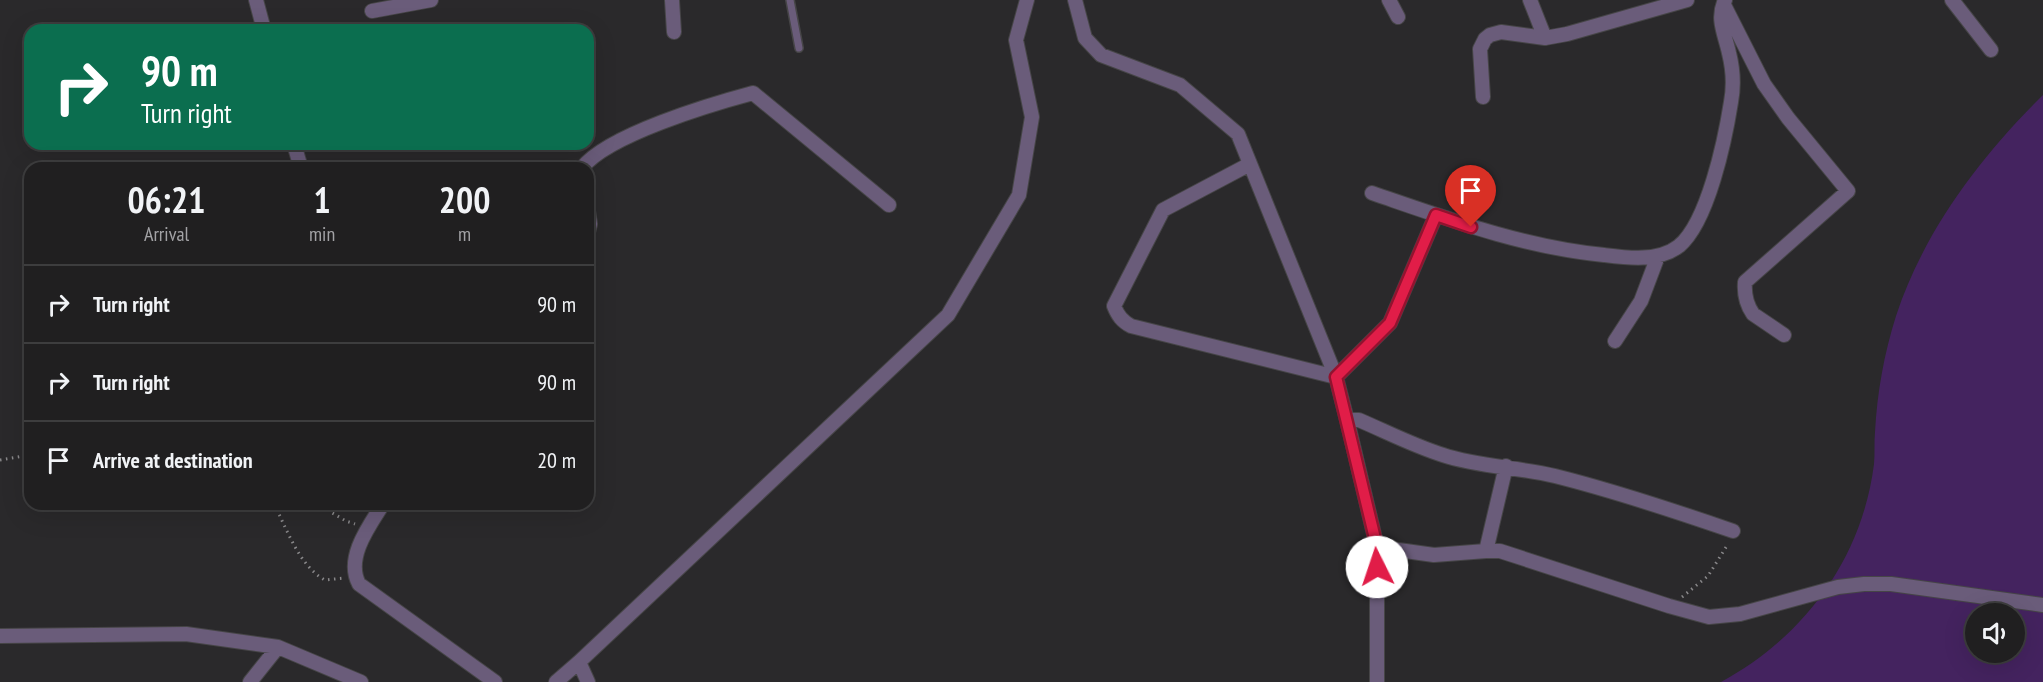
<!DOCTYPE html>
<html lang="en">
<head>
<meta charset="utf-8">
<style>
  body { margin:0; font-family:"PT Sans Narrow",sans-serif; background:#2d2c2d; color:#f1f3f6; height:100vh; display:flex; flex-direction:column; font-size:22px; white-space:nowrap }
  * { box-sizing:border-box; margin:0 }
  p { font-size:20px; color:#a2a2a5 }
  .icon { flex:none; width:33px; height:33px; fill:none; stroke:currentColor; stroke-width:2; stroke-linecap:round; stroke-linejoin:round }
  .map { position:relative; flex:1; overflow:hidden }
  .sheet { position:absolute; left:24px; top:162px; width:570px; height:348px; display:flex; flex-direction:column; background:#201f20; border-radius:18px; box-shadow:0 6px 24px #0002,0 0 0 2px #3d3d3e }
  .sheet>* { flex:none }
  .guide { position:absolute; left:24px; top:24px; width:570px; height:126px; border-radius:18px; box-shadow:0 6px 24px #0002,0 0 0 2px #3d3d3e; background:#0b6e4f; color:#fff; overflow:hidden }
  .buttons { position:absolute; left:1965px; top:603px; display:grid; gap:12px }
  .buttons a { display:grid; place-items:center; width:60px; height:60px; border-radius:50%; background:#201f20; box-shadow:0 6px 24px #0002,0 0 0 2px #3d3d3e; font-size:30px }
  .pin { position:absolute; display:grid; place-items:center; width:51px; height:51px; color:#fff; margin:-62px -26px; border-radius:50% 50% 50% 0; rotate:-45deg; box-shadow:0 0 6px #0007 }
  .pin .icon { rotate:45deg }
  .me { position:absolute; width:66px; margin:-33px; rotate:356deg; stroke-linejoin:round; filter:drop-shadow(0 0 4px #0008) }
  .turn { display:flex; align-items:center; gap:21px; height:126px; padding:0 18px; font-size:27px }
  .turn .icon { width:78px; height:78px; stroke-width:2.5 }
  .turn b { display:block; font-size:42px; line-height:51px }
  .eta { display:flex; justify-content:space-evenly; align-items:center; height:102px; text-align:center }
  .eta b { font-size:36px; font-weight:700; line-height:42px }
  ul { padding:0; list-style:none }
  li { display:flex; align-items:center; gap:18px; height:78px; padding:0 18px; border-top:2px solid #3d3d3e }
  li div { flex:1 }
  li b { display:block; font-size:22px }
  li em { font-style:normal }
  .map>svg:first-child { display:block }
</style>
</head>
<body>
<div class="map">
<svg width="2043" height="682" viewBox="0 0 2043 682">
  <rect width="100%" height="100%" fill="#2a292b"/>
  <path fill="#44235f" fill-rule="evenodd" d="M2043,95v587h-322c83,-45 141,-123 153,-218 1,-11 0,-21 1,-32 2,-39 9,-78 21,-116 28,-85 84,-159 147,-221zM1976,614h38v38h-38z"/>
  <g fill="none" stroke-linecap="round" stroke-linejoin="round">
    <defs>
      <path id="service" d="M790,0l9,48"/>
      <path id="minor" d="M256,0l8,30
        M672,0l2,32
        M1075,0l10,38 16,17 79,30 58,49 98,243 11,43h12c28,12 55,26 84,35 36,12 75,12 112,21 60,15 120,35 178,55
        M1389,0l9,17
        M1530,0l15,38
        M1952,0l39,50
        M1724,5l40,79 24,34 60,73 -103,91c-1,12 1,22 8,32l31,21
        M372,11l59,-11
        M1483,97l-3,-48 5,-10 5,-4 11,-3 44,6 22,-4 120,-34
        M294,144l7,24
        M1250,164l-87,46 -49,96c4,10 8,15 17,20l205,51 54,-54 46,-108
        M582,168c25,-33 130,-64 171,-75l136,112
        M1372,193c76,26 151,54 232,62 24,3 54,7 75,-9 29,-24 46,-106 52,-144 3,-16 2,-33 -2,-49 -4,-19 -13,-34 -4,-53
        M588,211l2,13 -2,8
        M1615,341l26,-40 17,-45
        M1347,420l30,127
        M383,504c-14,22 -38,54 -24,80l136,98
        M1486,551l20,-85
        M0,636l186,-2 92,13 83,35
        M250,682l28,-35
        M556,682l23,-20
        M588,682l-9,-20 369,-347 71,-120 13,-78 -16,-77 11,-40
        M1377,682v-135l57,8 52,-4h14l169,55 40,11 31,-3 98,-27 26,-3h27l152,21"/>
    </defs>
    <use href="#service" stroke="#464547" stroke-width="10"/>
    <use href="#minor" stroke="#464547" stroke-width="16"/>
    <path stroke="#89888a" stroke-width="3" stroke-dasharray="1.5 4.5" stroke-linecap="butt" d="M0,460l30,-5
      M274,504c13,25 25,62 51,76l19,-2
      M317,504l29,17 9,3
      M1682,597l26,-21 20,-32"/>
    <use href="#service" stroke="#6a5c7a" stroke-width="7"/>
    <use href="#minor" stroke="#6a5c7a" stroke-width="14"/>
  </g>
  <g fill="none" stroke-linecap="round" stroke-linejoin="round">
    <defs>
      <path id="route" d="M1377,567v-20l-41,-170 54,-54 46,-108 35,12"/>
    </defs>
    <use href="#route" stroke="#92132f" stroke-width="15"/>
    <use href="#route" stroke="#e11d48" stroke-width="10"/>
  </g>
</svg>
<div class="buttons">
<a><svg class="icon" aria-label="sound" viewBox="0 0 24 24"><path d="M4 9h4l5-4v14l-5-4H4zM17 9q2 3 0 6"/></svg></a>
</div>
<div class="pin" style="left:1471px;top:227px;background:#d93025"><svg class="icon" aria-label="arrive" viewBox="0 0 24 24"><path d="M6 21V4h12l-3 4 3 4H6"/></svg></div>
<svg class="me" style="left:1377px;top:567px" viewBox="-20 -20 40 40"><circle r="19" fill="#fff"/><path d="M0-13L10 11 0 6-10 11z" fill="#e11d48"/></svg>
<div class="guide">
<div class="turn"><svg class="icon" aria-label="right" viewBox="0 0 24 24"><path d="M7 20v-9h11M14 6l5 5-5 5"/></svg><div><b>90 m</b>Turn right</div></div>
</div>
<section class="sheet">
<div class="eta">
<div><b>06:21</b><p>Arrival</p></div>
<div><b>1</b><p>min</p></div>
<div><b>200</b><p>m</p></div>
</div>
<ul>
<li><svg class="icon" aria-label="right" viewBox="0 0 24 24"><path d="M7 20v-9h11M14 6l5 5-5 5"/></svg><div><b>Turn right</b></div><em>90 m</em></li>
<li><svg class="icon" aria-label="right" viewBox="0 0 24 24"><path d="M7 20v-9h11M14 6l5 5-5 5"/></svg><div><b>Turn right</b></div><em>90 m</em></li>
<li><svg class="icon" aria-label="arrive" viewBox="0 0 24 24"><path d="M6 21V4h12l-3 4 3 4H6"/></svg><div><b>Arrive at destination</b></div><em>20 m</em></li>
</ul>
</section>
</div>
</body>
</html>
